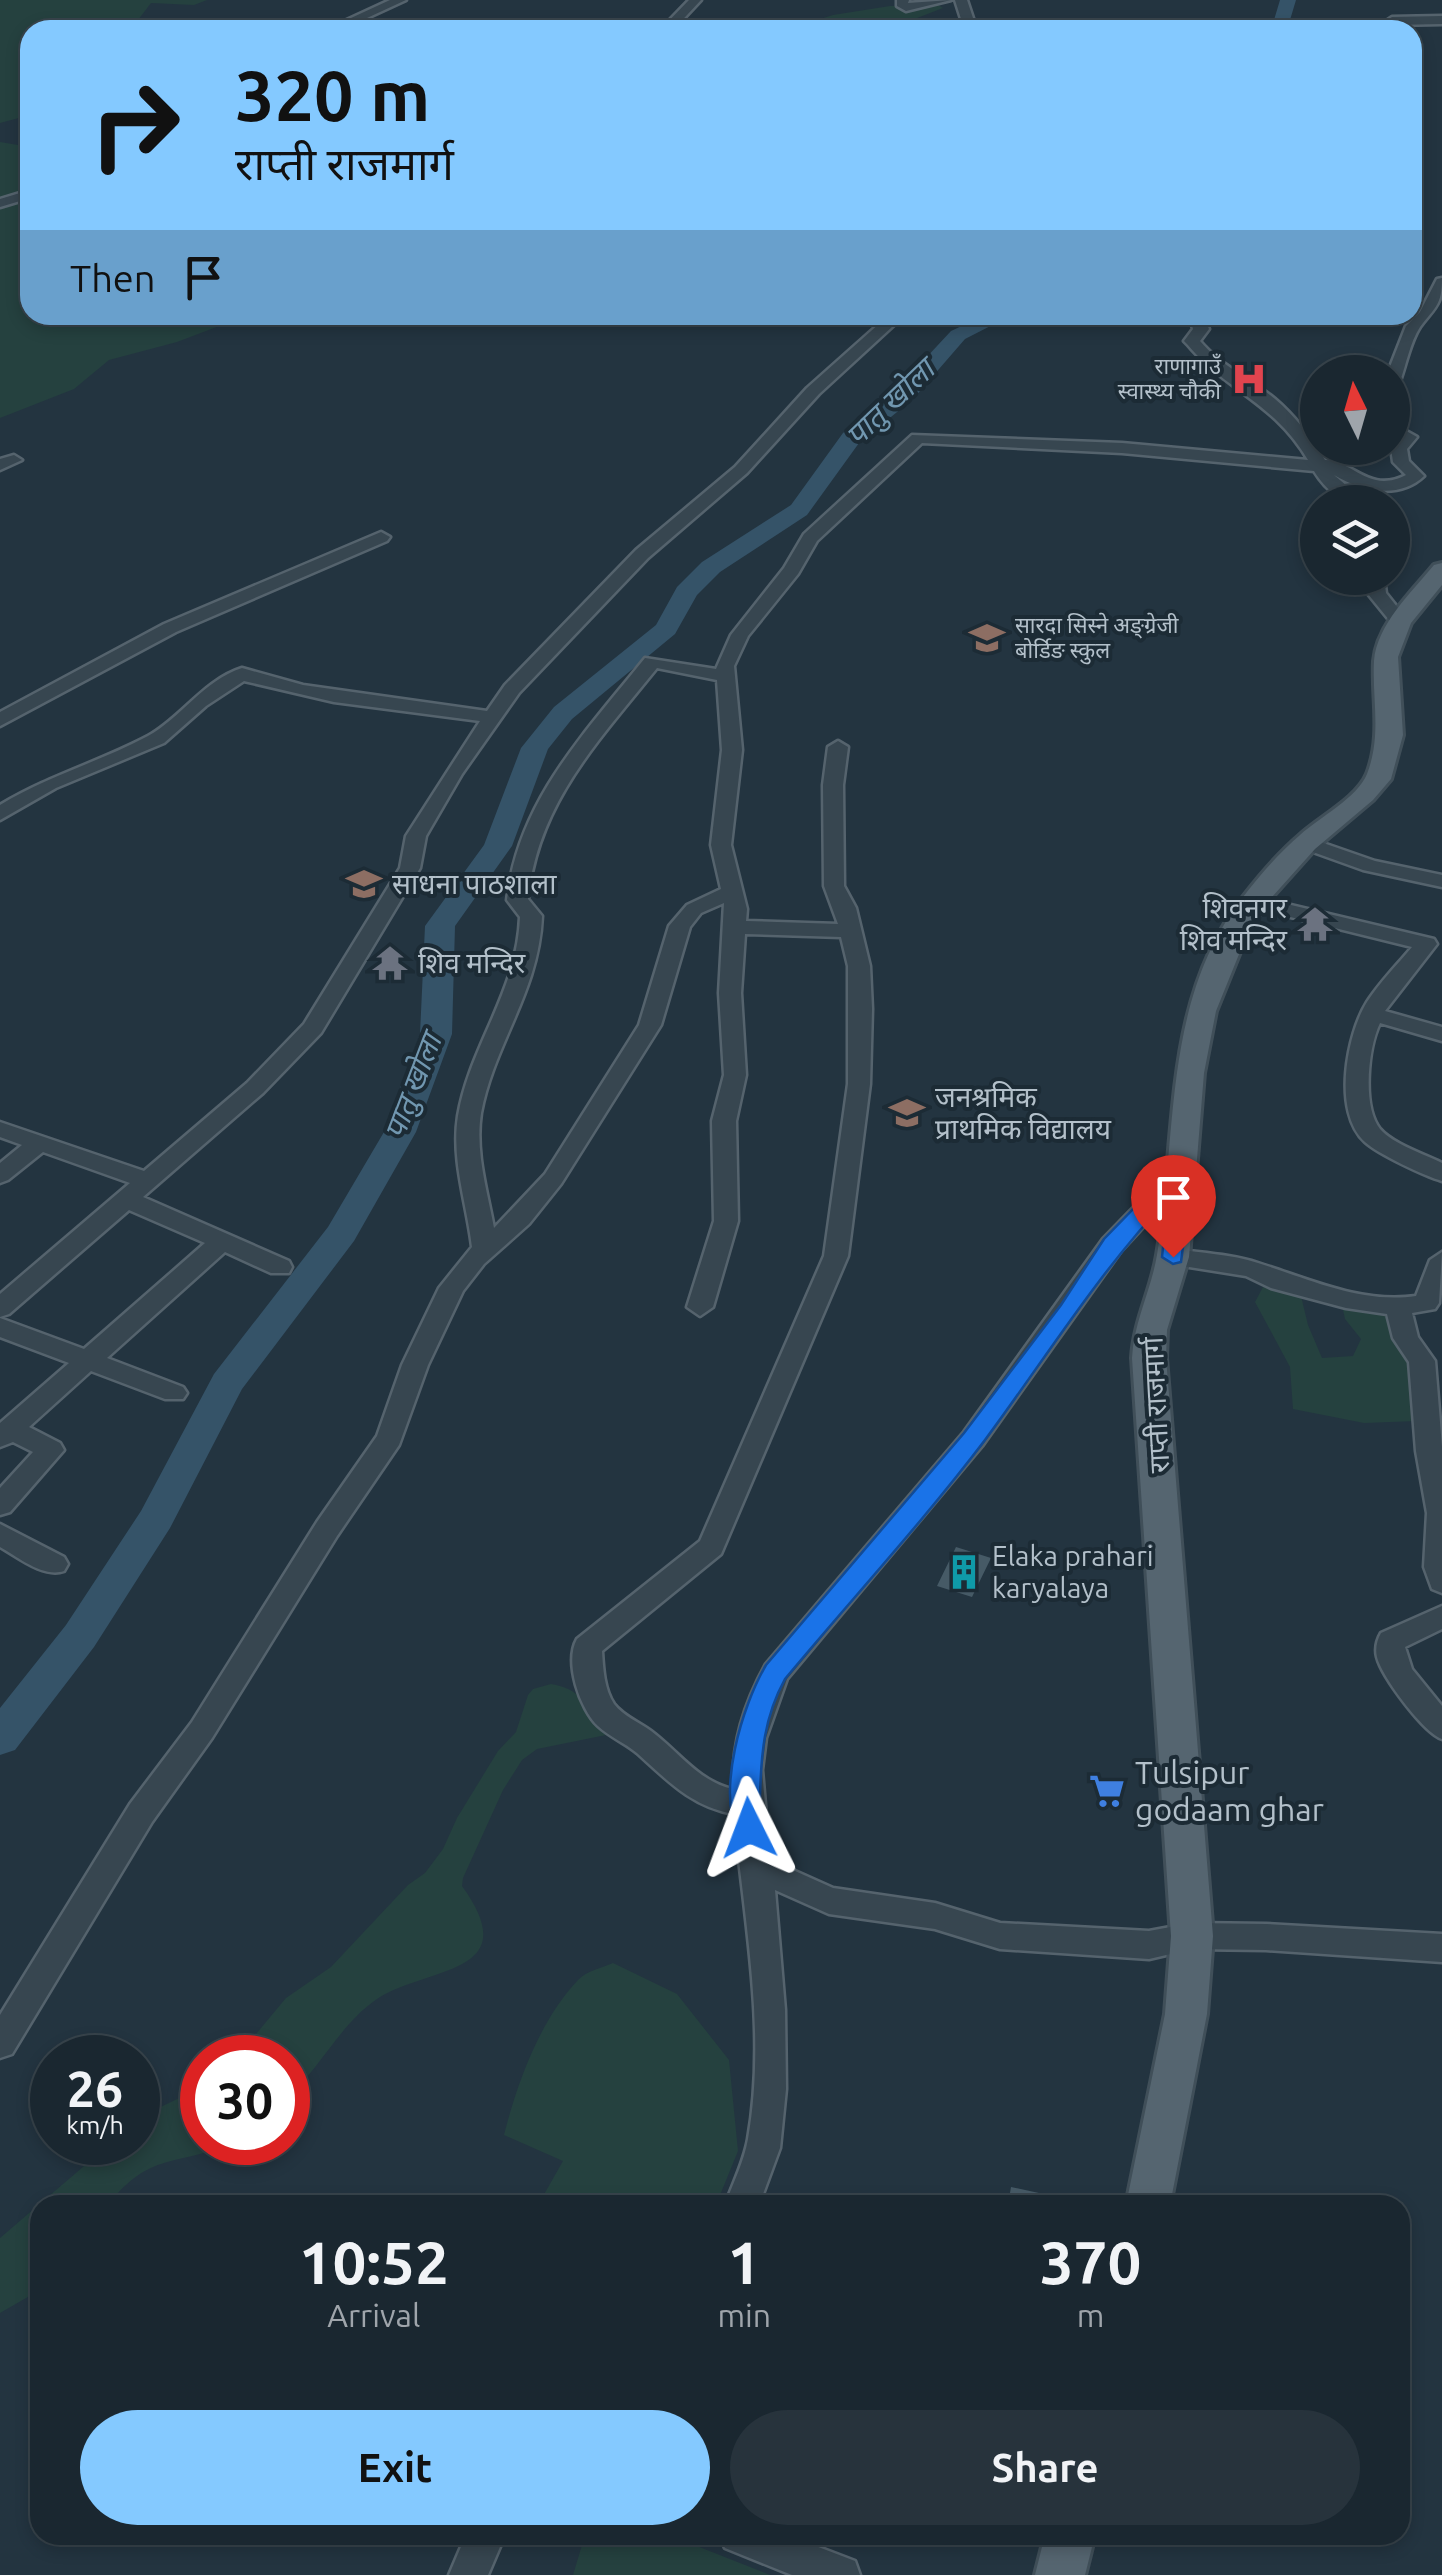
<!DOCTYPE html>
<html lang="en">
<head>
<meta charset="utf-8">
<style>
  body { margin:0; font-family:Ubuntu,"Noto Sans Devanagari",sans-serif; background:#27333c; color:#f1f3f6; height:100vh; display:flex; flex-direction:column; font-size:38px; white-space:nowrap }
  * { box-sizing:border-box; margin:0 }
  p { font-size:32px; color:#9fa5ab }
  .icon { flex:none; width:55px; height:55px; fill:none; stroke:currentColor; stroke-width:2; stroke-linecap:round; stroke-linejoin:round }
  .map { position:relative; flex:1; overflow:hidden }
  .sheet { position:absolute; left:30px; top:2195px; width:1380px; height:350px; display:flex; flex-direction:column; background:#1a2730; border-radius:30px; box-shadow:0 5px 15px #0003,0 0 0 2px #38444c }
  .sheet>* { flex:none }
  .banner { position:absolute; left:20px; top:20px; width:1402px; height:305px; border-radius:30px; box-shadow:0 5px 15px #0003,0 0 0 2px #38444c; background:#84c9ff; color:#111; overflow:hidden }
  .needle { width:65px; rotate:355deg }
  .controls { position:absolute; left:1300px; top:355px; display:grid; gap:20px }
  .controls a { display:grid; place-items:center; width:110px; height:110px; border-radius:50%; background:#1a2730; box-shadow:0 5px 15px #0003,0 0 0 2px #38444c; font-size:50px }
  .speed { position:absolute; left:30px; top:2035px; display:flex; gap:20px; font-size:50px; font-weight:700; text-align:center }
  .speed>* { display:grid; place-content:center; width:130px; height:130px; border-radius:50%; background:#1a2730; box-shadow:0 5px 15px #0003,0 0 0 2px #38444c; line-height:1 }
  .speed small { font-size:25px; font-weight:400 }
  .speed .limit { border:15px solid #d22; background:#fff; color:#111 }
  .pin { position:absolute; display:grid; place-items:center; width:85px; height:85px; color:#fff; margin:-102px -42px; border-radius:50% 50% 50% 0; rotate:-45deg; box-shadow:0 0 10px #0007 }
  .pin .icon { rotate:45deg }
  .me { position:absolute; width:110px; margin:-55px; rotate:357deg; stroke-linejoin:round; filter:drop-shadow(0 0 8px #0008) }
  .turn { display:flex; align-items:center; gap:35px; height:210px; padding:0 50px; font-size:45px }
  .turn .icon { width:130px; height:130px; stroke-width:2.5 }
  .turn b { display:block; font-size:70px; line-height:85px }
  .then { display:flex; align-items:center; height:95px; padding:0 50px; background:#0003; gap:20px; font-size:38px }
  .eta { display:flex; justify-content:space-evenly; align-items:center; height:170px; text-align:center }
  .eta b { font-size:60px; font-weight:700; line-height:70px }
  .button { display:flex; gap:20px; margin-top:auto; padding:20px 50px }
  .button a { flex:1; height:115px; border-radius:60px; background:#84c9ff; color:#111; font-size:40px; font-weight:700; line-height:115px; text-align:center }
  .button a+a { background:#27333c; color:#f1f3f6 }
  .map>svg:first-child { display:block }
</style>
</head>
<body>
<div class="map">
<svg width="1442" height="2575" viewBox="0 0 1442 2575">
  <rect width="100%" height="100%" fill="#233440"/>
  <path fill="#25413f" d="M0,0h207l-13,5 -43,-2 -13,17 13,5 -5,5h-116v85l-30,8z
    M938,5l5,3 -57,22h-100l47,-15 57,-9z
    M0,142l30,5v168h218l-71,27 -68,18 -35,29 -74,29z
    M1263,1287l38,9 7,29 14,33 31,-2 8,-17 -16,-20 -4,-18 49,13 24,55 2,52 -52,2 -71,-14 -3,-42 -35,-65z
    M551,1684c28,4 39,23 56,44l-1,7 -69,14 -15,11 -19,30 -40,88 -1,8c65,90 -35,80 -85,113 -37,25 -56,69 -89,97v-38h-52l50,-60 45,-31 77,-82 17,-12 18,-24 14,-31 41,-67 18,-19 12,-37 5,-6z
    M613,1963l64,31 52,66 9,91 -22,54h-178l25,-44 -59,-26c13,-52 36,-115 74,-155 8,-9 24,-12 35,-17z
    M202,2087v55l30,1c-56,24 -82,8 -124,62h-68v85l-40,23v-75l111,-95 27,-1 2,-25z
    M585,2535h84l101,40h-197z"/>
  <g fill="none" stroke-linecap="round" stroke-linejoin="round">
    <path fill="#355368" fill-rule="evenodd" d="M1280,0h16l-9,30h-16z
      M985,315h27l-47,24 -52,60 -54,44 -52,72 -87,57 -23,23 -22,39 -103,85 -24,30 -36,97 -57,80 -3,108 -36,98 -62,109 -112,148 -72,139 -76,119 -79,103 -15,5v-47l66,-83 75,-114 73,-137 114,-147 56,-95 36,-98 5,-108 59,-81 37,-97 33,-41 102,-82 21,-38 25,-25 89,-57 52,-72 54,-44 54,-58z"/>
  </g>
  <path fill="#465a66" d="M956,1547l35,11 -19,39 -35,-11z
    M1011,2187l51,11 -1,7h-53z"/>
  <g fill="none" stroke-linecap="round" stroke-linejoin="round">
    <defs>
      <path id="minor" d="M390,0h16l-65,30h-16z
        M689,0h12l-28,30h-13z
        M897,0h12l-1,3 43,-3 -45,11 -9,-5z
        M955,0h12l7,21 8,9h-13l-7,-8z
        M1442,16v8l-50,1 -6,-4 6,-4z
        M30,190v8l-30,9v-8z
        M1442,278c0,28 -7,29 -22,49 -10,15 -14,38 -20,54l-8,5v-14h-4l18,-46 14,-14 17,-33z
        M889,315h16l-86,79 -72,79 -99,85 -129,135 -57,81 -36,62 -6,32 -99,165 -58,60 -120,104 146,64 3,6 -3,6h-18l-46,-21 -118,106 76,29 4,6 -4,6h-18l-74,-28 -62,56 31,16 4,7 -54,62 -10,3v-27l33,-36 -20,-10 -13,5v-24l69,-60 -69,-26v-19l84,31 121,-106 -76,-33 -120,104 -9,3v-23l130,-111 -87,-31 -35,28 -8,3v-20l22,-18 -22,-8v-15l144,49 103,-88 57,-59 96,-156 6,-32 74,-115 -146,-19 -90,-21 -38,25 -42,37 -108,45 -56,32v-15c50,-30 99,-43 148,-69 33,-18 56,-56 94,-68l61,17 184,26 18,-26 131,-135 99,-83 72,-79z
        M1189,315h14l6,14 -9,12c21,25 50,37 75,58 21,18 36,38 50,61 29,1 44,34 81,15l-13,-13 -2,-14 8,-10 -7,-3v-12l25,14 -10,12 2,12 15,15c-25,24 -63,15 -90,-1l32,27c-24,1 -39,-10 -52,-31l-192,-18 -200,-10 -105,98 -19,33 -50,62 -14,30 8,84 -11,95 16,64 -1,12 92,3 -14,-38 -1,-101 5,-38 10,-6 10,6 -5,38 1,101 12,22 14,58 2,43 -2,75 -22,172 -127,298 -119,97c1,17 2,38 12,53 9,12 25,18 37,27 27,20 48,51 82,58 -1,-46 11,-85 33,-125l198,-232 139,-193 71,-73h16l4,5 -4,5 -69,75 -139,195 -195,233 -21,59 -4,32 7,80 26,21 38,17 102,15 65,20 149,8 43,-8 74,1 176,10v28l-176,-12 -74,-1 -43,10 -149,-10 -65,-20 -106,-15 -54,-24 10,120 1,79 -6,59 -21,57h-34c8,-22 19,-43 23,-66 19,-107 -4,-220 -14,-325 -42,-7 -67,-34 -97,-61 -12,-10 -27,-16 -39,-27 -18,-17 -34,-64 -21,-87l123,-98 124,-285 24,-172v-118l-7,-29 -96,-3 -4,59 5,82 -10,46 2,100 -25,86 -13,9 -13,-9 27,-86 -2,-100 12,-46 -5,-82 5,-90 -23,10 -11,14 -29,98 -100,159 -32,40 -45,40 -21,27 -35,74 -29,80 -62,91 -125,202 -60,84 -140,232 -12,4v-43l130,-211 62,-82 125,-200 60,-86 25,-71 37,-77 33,-41c-5,-43 -21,-87 -14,-131 12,-71 59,-123 62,-199l-13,-17c11,-99 78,-167 138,-242l71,11 15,-34 53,-67 20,-34 108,-99 210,8 186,17c-34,-58 -82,-69 -121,-116l-3,-3 9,-12zM657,668l60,12 5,70 -11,95 10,44 -34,16 -18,21 -30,99 -94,149 -51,54c-7,-38 -19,-76 -13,-115 13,-70 58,-121 61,-197l-14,-17c9,-95 71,-159 129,-231z
        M14,455l8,5 -22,10v-11z
        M381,532l9,5 -3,4 -211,91 -176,94v-14l164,-88z
        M1368,578h16l2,15 23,29 -3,4h-12l-26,-32z
        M1306,837l69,24 67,14v12l-79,-17 -64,-23 -3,-4z
        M1253,896l181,43 3,5 -52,67 57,16v14l-62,-18c-12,25 -18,83 0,106 13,15 44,25 62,34v18c-17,-5 -64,-27 -77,-39 -33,-30 -18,-108 2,-140 13,-20 30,-37 45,-55l-166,-41 -3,-4z
        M1173,1249c27,4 58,5 85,14 51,16 103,41 158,33l14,-36 12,-8 -3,51 -4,6 -23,4 6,24 17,24 7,86v146l-10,-4 -8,-22 3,-54 -11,-62 -7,-89 -16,-24 -6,-24 -41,-6 -75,-20 -25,-12 -82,-13 -3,-6 3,-6z
        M0,1524l64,33 4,7 -4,7c-21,7 -46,-14 -64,-24z
        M1442,1606v23l-37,18 7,22 30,37v33c-18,-6 -60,-62 -65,-82 -2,-8 0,-17 4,-24z
        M466,2535h39l-17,40h-39z
        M719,2535h68l68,26 5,14h-68l-67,-27z"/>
      <path id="major" d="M1442,563v22l-31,38 -13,34 5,78 -12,44 -18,21 -58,49 -51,57 -18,31 -30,74 -12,62 -15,184 -22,73 -1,28 47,578 -6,78 -37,191h-44l39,-191 6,-78 -39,-578c2,-37 19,-67 25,-103 21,-122 5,-254 86,-358 17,-22 37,-45 57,-62 20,-18 57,-37 67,-61 15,-39 5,-74 7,-113 3,-37 38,-69 60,-96z
        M1045,2535h50l-10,40h-50z"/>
    </defs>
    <use href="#minor" stroke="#55636d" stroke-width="5"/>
    <use href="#major" stroke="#404f59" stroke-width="6"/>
    <use href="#minor" fill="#374650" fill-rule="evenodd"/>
    <use href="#major" fill="#556570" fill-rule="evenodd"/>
  </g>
  <path fill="#1a73e8" stroke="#114b97" stroke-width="2.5" d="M1182,1164l11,7 -12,91 -8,2 -11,-7 6,-58c-69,73 -123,160 -183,241 -63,83 -134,160 -200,239 -21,38 -24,75 -25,118 -1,14 5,27 -1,40l-10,3 -10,-3c-23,-46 3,-131 27,-172l198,-232 97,-128 43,-66 71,-73z"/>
  <defs>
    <symbol id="hospital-bare" viewBox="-9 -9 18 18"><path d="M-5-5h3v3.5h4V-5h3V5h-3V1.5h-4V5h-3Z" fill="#e0444e" stroke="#1c2b35" stroke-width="2.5" paint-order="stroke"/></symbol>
    <symbol id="school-bare" viewBox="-9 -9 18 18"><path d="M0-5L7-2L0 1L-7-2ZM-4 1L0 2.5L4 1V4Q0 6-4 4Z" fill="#8d6e63" stroke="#1c2b35" stroke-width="2.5" paint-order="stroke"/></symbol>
    <symbol id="temple-bare" viewBox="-9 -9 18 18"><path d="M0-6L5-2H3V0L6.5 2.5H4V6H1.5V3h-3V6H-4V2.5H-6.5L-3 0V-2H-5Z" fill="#6b7280" stroke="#1c2b35" stroke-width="2.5" paint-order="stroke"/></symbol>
    <symbol id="building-bare" viewBox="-9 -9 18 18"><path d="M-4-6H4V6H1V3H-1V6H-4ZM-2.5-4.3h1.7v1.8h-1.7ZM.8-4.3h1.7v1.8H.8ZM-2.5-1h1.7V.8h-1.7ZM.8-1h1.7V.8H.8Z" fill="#0f9aa8" stroke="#1c2b35" stroke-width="2.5" paint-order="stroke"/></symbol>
    <symbol id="supermarket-bare" viewBox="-9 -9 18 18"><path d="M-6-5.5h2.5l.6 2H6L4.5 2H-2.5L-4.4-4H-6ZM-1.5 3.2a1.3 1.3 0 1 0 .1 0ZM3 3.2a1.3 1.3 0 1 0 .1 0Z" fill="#3f7fe0" stroke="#1c2b35" stroke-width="2.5" paint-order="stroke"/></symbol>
  </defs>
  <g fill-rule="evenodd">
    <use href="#hospital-bare" x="1224" y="354" width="50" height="50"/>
    <use href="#school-bare" x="962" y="613" width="50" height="50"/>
    <use href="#school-bare" x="339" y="859" width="50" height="50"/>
    <use href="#temple-bare" x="1290" y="899" width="50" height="50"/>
    <use href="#temple-bare" x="365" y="938" width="50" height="50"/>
    <use href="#school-bare" x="882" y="1088" width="50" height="50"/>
    <use href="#building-bare" x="939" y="1547" width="50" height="50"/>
    <use href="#supermarket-bare" x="1082" y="1766" width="50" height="50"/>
  </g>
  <g text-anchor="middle" stroke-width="8" stroke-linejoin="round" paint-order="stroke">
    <g font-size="22" fill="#b3c0ca" stroke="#1c2b35" text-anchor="end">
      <text x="1221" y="374">राणागाउँ<tspan x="1221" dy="25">स्वास्थ्य चौकी</tspan></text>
      <text x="1015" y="633" text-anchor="start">सारदा सिस्ने अङ्ग्रेजी<tspan x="1015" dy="25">बोर्डिङ स्कुल</tspan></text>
    </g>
    <g font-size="28" fill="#b3c0ca" stroke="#1c2b35" text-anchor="start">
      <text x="392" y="894">साधना पाठशाला</text>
      <text x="1287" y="918" text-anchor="end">शिवनगर<tspan x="1287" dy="32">शिव मन्दिर</tspan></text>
      <text x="418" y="973">शिव मन्दिर</text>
      <text x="935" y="1107">जनश्रमिक<tspan x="935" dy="32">प्राथमिक विद्यालय</tspan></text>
      <text x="992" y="1566">Elaka prahari<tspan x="992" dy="32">karyalaya</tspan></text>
    </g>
    <g font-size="28" fill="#b3c0ca" stroke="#1c2b35">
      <text transform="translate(1156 1405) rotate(-93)" y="10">राप्ती राजमार्ग</text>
    </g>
    <g font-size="30" font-style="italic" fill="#7197b0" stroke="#1c2b35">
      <text transform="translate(890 403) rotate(-44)" y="10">पातु खोला</text>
      <text transform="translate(413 1087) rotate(-69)" y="10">पातु खोला</text>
    </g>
    <g font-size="32" fill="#b3c0ca" stroke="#1c2b35" text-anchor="start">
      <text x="1135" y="1784">Tulsipur<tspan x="1135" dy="37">godaam ghar</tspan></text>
    </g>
  </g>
</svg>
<div class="controls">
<a><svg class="needle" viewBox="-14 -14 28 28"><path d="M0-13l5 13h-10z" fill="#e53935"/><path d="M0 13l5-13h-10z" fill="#9fa5ab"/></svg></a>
<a><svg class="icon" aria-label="layers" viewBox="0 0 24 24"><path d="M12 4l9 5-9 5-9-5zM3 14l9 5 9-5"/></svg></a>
</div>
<div class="speed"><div>26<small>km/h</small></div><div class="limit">30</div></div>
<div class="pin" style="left:1173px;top:1257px;background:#d93025"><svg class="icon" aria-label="arrive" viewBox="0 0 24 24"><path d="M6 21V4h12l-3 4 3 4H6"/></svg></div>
<svg class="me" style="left:749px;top:1828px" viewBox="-20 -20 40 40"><path d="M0-17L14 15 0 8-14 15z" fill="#1a73e8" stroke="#fff" stroke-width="4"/></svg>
<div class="banner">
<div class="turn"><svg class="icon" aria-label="right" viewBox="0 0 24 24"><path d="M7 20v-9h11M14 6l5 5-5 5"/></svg><div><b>320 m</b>राप्ती राजमार्ग</div></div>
<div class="then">Then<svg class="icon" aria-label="arrive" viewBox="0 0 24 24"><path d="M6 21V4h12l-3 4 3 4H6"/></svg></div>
</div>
<section class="sheet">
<div class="eta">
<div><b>10:52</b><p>Arrival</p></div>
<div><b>1</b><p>min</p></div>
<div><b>370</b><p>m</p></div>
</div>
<div class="button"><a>Exit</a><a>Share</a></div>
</section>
</div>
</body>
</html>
